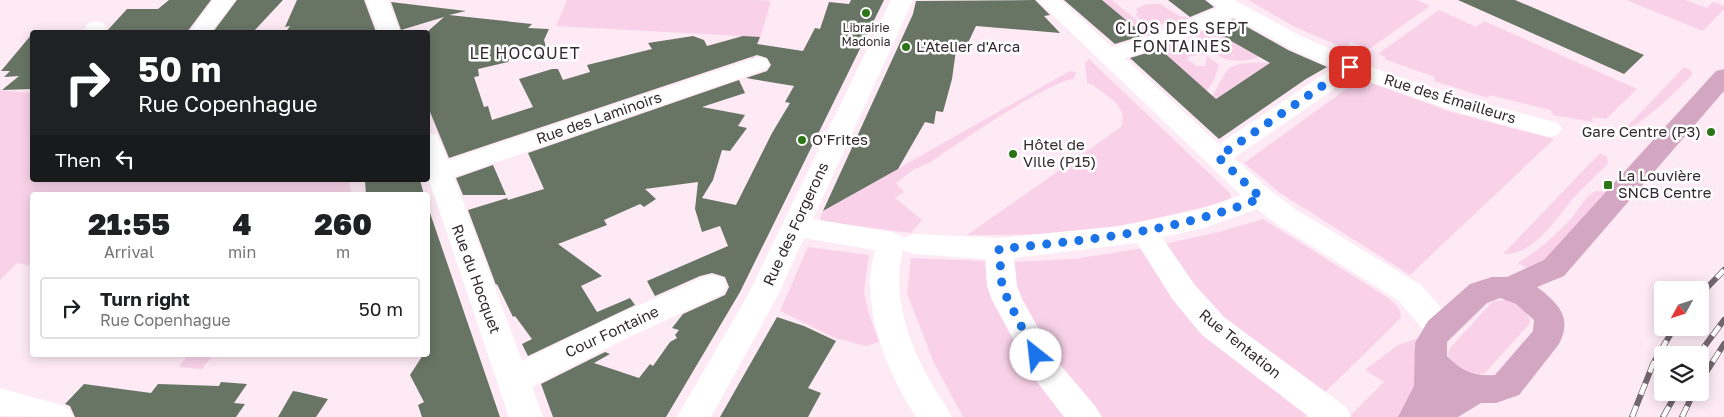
<!DOCTYPE html>
<html lang="en">
<head>
<meta charset="utf-8">
<style>
  body { margin:0; font-family:"Golos Text",sans-serif; background:#f6f6f6; color:#202124; height:100vh; display:flex; flex-direction:column; font-size:19px; white-space:nowrap }
  * { box-sizing:border-box; margin:0 }
  p { font-size:16px; color:#757577 }
  .icon { flex:none; width:28px; height:28px; fill:none; stroke:currentColor; stroke-width:2; stroke-linecap:round; stroke-linejoin:round }
  .map { position:relative; flex:1; overflow:hidden }
  .sheet { position:absolute; left:30px; top:192px; width:400px; height:165px; display:flex; flex-direction:column; background:#fff; border-radius:5px; box-shadow:0 2px 12px #0003 }
  .sheet>* { flex:none }
  .guide { position:absolute; left:30px; top:30px; width:400px; height:152px; border-radius:5px; box-shadow:0 2px 12px #0003; background:#202124; color:#fff; overflow:hidden }
  .needle { width:32px; rotate:230deg }
  .fabs { position:absolute; left:1654px; top:281px; display:grid; gap:10px }
  .fabs a { display:grid; place-items:center; width:55px; height:55px; border-radius:5px; background:#fff; box-shadow:0 2px 12px #0003; font-size:25px }
  .pin { position:absolute; display:grid; place-items:center; width:42px; height:42px; color:#fff; margin:-21px; border-radius:10px; box-shadow:0 2px 8px #0006 }
  .me { position:absolute; width:55px; margin:-28px; rotate:331deg; stroke-linejoin:round; filter:drop-shadow(0 0 4px #0008) }
  .turn { display:flex; align-items:center; gap:18px; height:105px; padding:0 25px; font-size:22px }
  .turn .icon { width:65px; height:65px; stroke-width:2.5 }
  .turn b { display:block; font-size:35px; line-height:42px }
  .then { display:flex; align-items:center; height:48px; padding:0 25px; background:#0003; gap:10px; font-size:19px }
  .eta { display:flex; justify-content:space-evenly; align-items:center; height:85px; text-align:center }
  .eta b { font-size:30px; font-weight:800; line-height:35px }
  ul { padding:0; list-style:none }
  li { display:flex; align-items:center; gap:15px; height:62px; margin:0 10px 8px; padding:0 15px; border:2px solid #e0e0e0; border-radius:5px }
  li div { flex:1 }
  li b { display:block; font-size:19px }
  li em { font-style:normal }
  .map>svg:first-child { display:block }
</style>
</head>
<body>
<div class="map">
<svg width="1724" height="417" viewBox="0 0 1724 417">
  <rect width="100%" height="100%" fill="#fdeaf5"/>
  <path fill="#f9d2e9" d="M567,0h191l13,1 -18,61 -14,-26 -183,-10z
    M1102,0h10l43,35 -7,3z
    M1248,0h169l13,6 -61,43 -18,-7 -7,6 -49,-21z
    M1626,0h59l22,8 6,-6 11,4v3l-21,22z
    M1146,4h14l21,13 3,-1 7,4 -11,5 -7,-5 -16,6 -6,-4 -7,1 -9,-9 3,-1 -2,-4z
    M1439,10l37,17 8,-6 153,68 -31,30 -14,-2 1,5 -40,-7 -2,-5 -62,-15 -1,3 -54,-17 1,-4 -51,-18 2,-2 -8,-3z
    M1207,27l52,30c-13,5 -34,6 -44,-4l16,-1 2,-4c-6,-3 -10,-7 -16,-2l1,3 -6,1 -7,-9 -12,-6z
    M1174,43l13,7 7,-4 11,8 -17,3v3l9,6h8l2,-10 12,9 -5,15 -12,18 -4,-14 -39,-36z
    M1089,59l141,134 1,5 -6,4c-48,11 -98,24 -147,30 -37,3 -74,3 -111,3l154,-108c8,-21 -14,-30 -28,-42l-6,-2 -2,-20z
    M1271,63l-63,41 -1,-1c10,-12 11,-19 19,-31 7,-11 32,-9 45,-9z
    M1684,67l5,2 3,3v3c-22,23 -44,44 -72,59z
    M1070,71l6,1 -2,7c-22,0 -122,68 -145,84l-16,7 -17,13 8,9 -9,6 27,22 -11,13 -91,-12 2,-9z
    M1360,79l91,33 103,27 -144,136 -130,-82 -36,-30z
    M0,90l32,3v87h317l2,12 -4,3h-315v71l-15,-3 -17,17z
    M1600,153l7,4 1,5 -2,4c-10,9 -19,18 -28,27 -20,21 -42,63 -75,61z
    M1596,191l11,1 -74,80 -15,-9c19,-12 36,-26 52,-43 9,-10 14,-24 26,-29z
    M1263,219l122,77c8,6 16,11 16,21l-11,12 -68,66 -110,-84 -48,-67 55,-12z
    M808,247l61,8 -5,36 4,20 11,31 -13,4 -31,-8 -55,-27z
    M1144,248l167,161 -6,8h-202l-45,-53 -36,-58 -11,-44 63,-3z
    M911,258l77,3 85,156h-110l-29,-54 -27,-70z
    M1504,300c13,4 25,8 26,23l-45,50 -11,3 -12,-4 -10,-9 -4,-9 2,-6 43,-47z
    M1418,338l-4,7c11,38 6,39 -13,72h-52l35,-35 -19,-12 33,-25z
    M188,355h25l-11,14 -23,-2z"/>
  <path fill="#687565" d="M169,0h42l-24,32h-81l21,-23h31z
    M237,0h46l-30,32h-40z
    M297,0h67l12,32h-90l4,-6 -5,1z
    M851,0h33l-144,292 -74,125h-113l-12,-33 64,-32 5,2 -16,9 45,15 11,-14 3,2 17,-24 7,-4 -2,-3 4,-5 -7,-2 11,-14 42,-19 4,-8 -4,-10 -13,-4 -12,3 -45,20 -8,-15 81,-35 -8,-20 -18,6 -7,-23 3,-27 -53,7 11,10 -12,8 -4,-3 -36,16 3,5 -49,19 44,32 -21,10 16,26 33,-14 5,7 -107,51 -6,-12 10,-5 -17,-23 -2,1 -16,-33 -1,1 -28,-75 39,-12 1,2 36,-11 -16,-36 211,-73 6,13 -43,14 43,8 -7,11 9,2 -17,23 -8,-1 -9,30 -11,18 34,7 36,-72 18,-30 -5,-1 9,-16 -48,-8 21,-7 4,-6 -4,-7 -10,-3 -308,103 -21,-51 -1,-75 17,-15 -43,13 -10,-28 75,9 -17,4 83,9 -4,4 21,1 -5,11 2,7 -30,-1 -8,16 -30,7 1,7 -5,1 10,30 4,-1 4,14 41,-13 -14,-28 33,-10h6l5,11 27,-8 -3,-7 65,-16 -4,-6 45,-7 11,4 3,6 36,-10 17,1 -3,7 46,7 12,-23 5,1 9,-27 20,2z
    M1035,0l15,15 -6,1 16,17 -84,-7 -9,19 -10,-2 -5,36 -9,33 -7,-1 -2,13 -9,-2 -27,47 -75,42 90,-197 3,-13z
    M1064,0h38l42,35 -29,9z
    M1168,0h37l9,7 -24,10z
    M1458,0h57l129,55 -20,19z
    M1233,19l55,31 39,17 -21,12 -87,60 -89,-81 30,-9 56,50 54,-36 -60,-34z
    M32,34v55l-30,1 17,-14 -15,1 6,-6h-9z
    M493,165l13,30h-43l-7,-17z
    M365,180h55l4,15h-58z
    M428,213h2l70,204h-78l-4,-12 6,-3 -14,-27 13,-20h5z
    M777,317l27,9 32,15 -28,47 13,5 -13,24h-88z
    M221,382l26,2 -13,19 11,1 -9,13h-161l-5,-11 -5,-2 19,-20 67,9 7,-9 61,2z
    M293,391l6,1 29,7 -12,18h-38z"/>
  <g fill="none" stroke-linecap="round" stroke-linejoin="round">
    <path fill="#fff" fill-rule="evenodd" d="M213,0h22l-24,32h-22z
      M366,0h22l12,32h-22z
      M891,0h22l-100,219 78,13 10,3 2,3 11,-4 85,4 122,-12 77,-16 43,-15 -204,-195h24l51,47 37,-11 68,-28 -9,-8h26l71,38 82,35 85,27 86,23 4,6 -4,6 -9,2 -95,-26 -101,-35 -119,82 37,33 24,18 126,76 31,35 4,9 -4,9 -11,3 -11,-3 -31,-37 -124,-78 -18,-14 -56,20 -39,8 32,47 30,33 122,90 5,10h-42l-107,-82 -29,-35 -36,-57 -123,15 3,28 5,13 34,61 40,47 5,10h-37l-30,-39 -42,-78 -5,-14 -2,-27 -71,-5 -11,-4c-11,42 4,90 25,127 7,14 17,26 24,40h-36c-30,-46 -57,-112 -41,-167l-71,-12 -27,59 -66,120h-34l72,-124zM1233,17l56,31 44,20 -114,76 -94,-86 40,-12z
      M96,21l8,2 3,5 -3,4h-22l6,-9z
      M758,57l8,2 4,5 -4,5 -312,108 68,184 83,-41 96,-42 11,-3 11,3 4,8 -4,8 -96,44 -95,49 11,30h-34l-81,-240v-44l9,2 11,25z
      M0,388l68,19 5,10 -73,-1z"/>
    <path fill="#d3a6c2" fill-rule="evenodd" d="M1724,69v22l-160,185 -27,11c21,16 36,30 22,57l-40,51 -23,8h-15l-23,14h-60l16,-31 1,-43 13,-22 42,-37 22,-7h15l37,-17 172,-189zM1500,298l16,6 18,16 -1,11 -38,44c-20,2 -34,-4 -48,-19v-14l40,-39z"/>
    <defs>
      <path id="rail" d="M1700,295l24,-25
        M1698,355l26,-35
        M1700,382l24,-38
        M1632,417l21,-53 21,-36
        M1663,417l14,-25
        M1682,417l12,-25"/>
    </defs>
    <use href="#rail" stroke="#73676e" stroke-width="6"/>
    <use href="#rail" stroke="#fff" stroke-width="4.5" stroke-dasharray="12" stroke-linecap="butt"/>
  </g>
  <g fill="none" stroke-linecap="round" stroke-linejoin="round">
    <path stroke="#1a73e8" stroke-width="9" stroke-dasharray="0 16.2" d="M1036,355l-28,-55 -6,-14 -3,-37c89,-9 178,-17 262,-51l-43,-41 132,-90"/>
  </g>
  <g fill="#2d7519" stroke="#fff" stroke-width="2">
    <circle cx="866" cy="13" r="5"/>
    <circle cx="906" cy="47" r="5"/>
    <circle cx="1711" cy="132" r="5"/>
    <circle cx="802" cy="140" r="5"/>
    <circle cx="1013" cy="154" r="5"/>
    <rect x="1603" y="180" width="10" height="10" rx="2.5"/>
  </g>
  <g text-anchor="middle" stroke-width="5" stroke-linejoin="round" paint-order="stroke">
    <g font-size="12" fill="#332a2f" stroke="#fff">
      <text x="866" y="32">Librairie<tspan x="866" dy="14">Madonia</tspan></text>
    </g>
    <g font-size="15" fill="#332a2f" stroke="#fff" text-anchor="start">
      <text x="916" y="52">L'Atelier d'Arca</text>
      <text x="1701" y="137" text-anchor="end">Gare Centre (P3)</text>
      <text x="812" y="145">O'Frites</text>
      <text x="1023" y="150">Hôtel de<tspan x="1023" dy="17">Ville (P15)</tspan></text>
      <text x="1618" y="181">La Louvière<tspan x="1618" dy="17">SNCB Centre</tspan></text>
    </g>
    <g font-size="15" fill="#332a2f" stroke="#fff">
      <text transform="translate(1450 99) rotate(17)" y="5">Rue des Émailleurs</text>
      <text transform="translate(599 118) rotate(-19)" y="5">Rue des Laminoirs</text>
      <text transform="translate(796 224) rotate(-65)" y="5">Rue des Forgerons</text>
      <text transform="translate(476 279) rotate(70)" y="5">Rue du Hocquet</text>
      <text transform="translate(612 332) rotate(-25)" y="5">Cour Fontaine</text>
      <text transform="translate(1240 344) rotate(39)" y="5">Rue Tentation</text>
    </g>
    <g font-size="16" letter-spacing="1" fill="#332a2f" stroke="#fff">
      <text x="1182" y="34">CLOS DES SEPT<tspan x="1182" dy="18">FONTAINES</tspan></text>
      <text x="525" y="59">LE HOCQUET</text>
    </g>
  </g>
</svg>
<div class="fabs">
<a><svg class="needle" viewBox="-14 -14 28 28"><path d="M0-13l5 13h-10z" fill="#e53935"/><path d="M0 13l5-13h-10z" fill="#757577"/></svg></a>
<a><svg class="icon" aria-label="layers" viewBox="0 0 24 24"><path d="M12 4l9 5-9 5-9-5zM3 14l9 5 9-5"/></svg></a>
</div>
<div class="pin" style="left:1350px;top:67px;background:#d93025"><svg class="icon" aria-label="arrive" viewBox="0 0 24 24"><path d="M6 21V4h12l-3 4 3 4H6"/></svg></div>
<svg class="me" style="left:1036px;top:355px" viewBox="-20 -20 40 40"><circle r="19" fill="#fff"/><path d="M0-13L10 11 0 6-10 11z" fill="#1a73e8"/></svg>
<div class="guide">
<div class="turn"><svg class="icon" aria-label="right" viewBox="0 0 24 24"><path d="M7 20v-9h11M14 6l5 5-5 5"/></svg><div><b>50 m</b>Rue Copenhague</div></div>
<div class="then">Then<svg class="icon" aria-label="left" viewBox="0 0 24 24"><path d="M17 20v-9H6M10 6l-5 5 5 5"/></svg></div>
</div>
<section class="sheet">
<div class="eta">
<div><b>21:55</b><p>Arrival</p></div>
<div><b>4</b><p>min</p></div>
<div><b>260</b><p>m</p></div>
</div>
<ul>
<li><svg class="icon" aria-label="right" viewBox="0 0 24 24"><path d="M7 20v-9h11M14 6l5 5-5 5"/></svg><div><b>Turn right</b><p>Rue Copenhague</p></div><em>50 m</em></li>
</ul>
</section>
</div>
</body>
</html>
